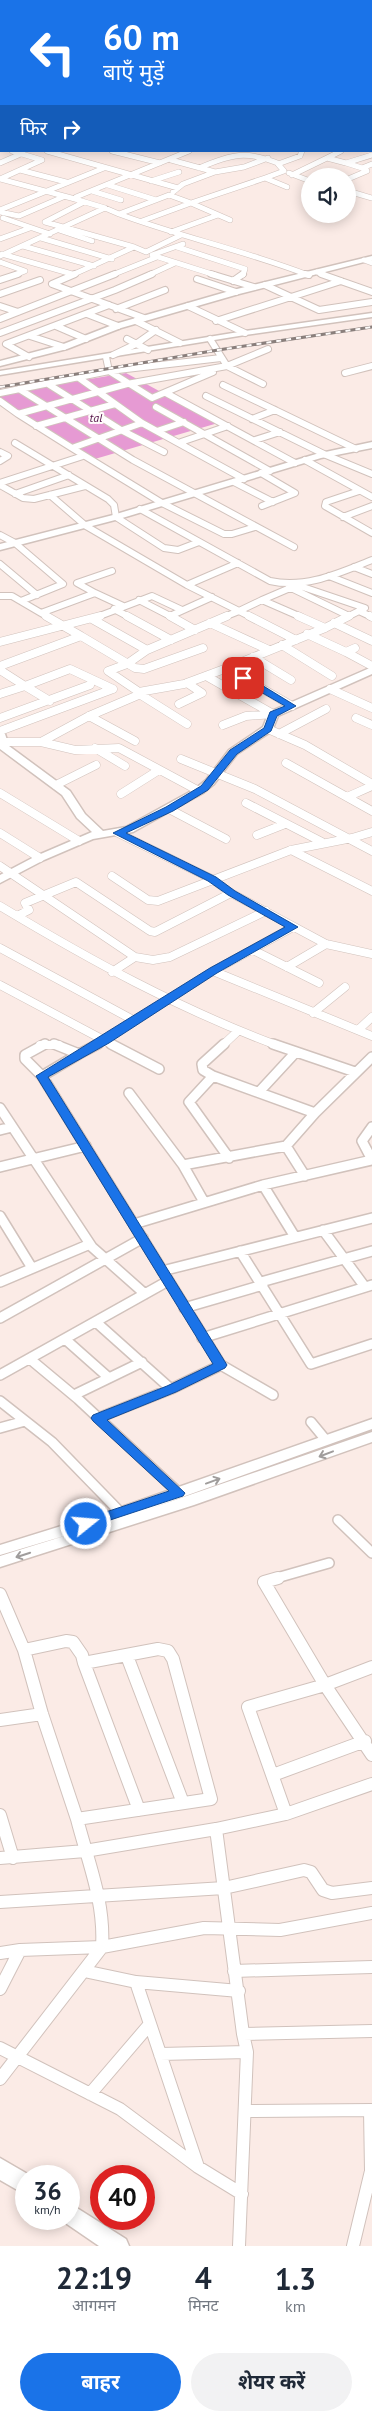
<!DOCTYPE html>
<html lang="hi">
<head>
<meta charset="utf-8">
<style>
  body { margin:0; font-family:"PT Sans","Noto Sans Devanagari",sans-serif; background:#f2f2f3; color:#1f2937; height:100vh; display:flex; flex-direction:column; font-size:19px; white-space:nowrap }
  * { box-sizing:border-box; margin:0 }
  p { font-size:16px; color:#747a83 }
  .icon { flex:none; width:28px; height:28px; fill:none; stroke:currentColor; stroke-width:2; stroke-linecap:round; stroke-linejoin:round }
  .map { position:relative; height:2246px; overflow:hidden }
  .side { display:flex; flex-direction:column; background:#fff; flex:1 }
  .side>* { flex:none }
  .hud { position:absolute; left:0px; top:0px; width:372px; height:152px; box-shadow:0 2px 12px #0003; background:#1a73e8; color:#fff; overflow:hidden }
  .controls { position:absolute; left:301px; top:168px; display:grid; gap:10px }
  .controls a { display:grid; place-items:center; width:55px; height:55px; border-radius:50%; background:#fff; box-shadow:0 2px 12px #0003; font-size:25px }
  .speed { position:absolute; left:15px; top:2165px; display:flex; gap:10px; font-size:25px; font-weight:700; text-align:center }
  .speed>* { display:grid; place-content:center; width:65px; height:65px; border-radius:50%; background:#fff; box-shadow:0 2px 12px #0003; line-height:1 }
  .speed small { font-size:12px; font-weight:400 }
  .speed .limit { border:8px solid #d22; background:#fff; color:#111 }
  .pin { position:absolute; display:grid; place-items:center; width:42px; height:42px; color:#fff; margin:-21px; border-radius:10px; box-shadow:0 2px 8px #0006 }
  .me { position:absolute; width:55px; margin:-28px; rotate:73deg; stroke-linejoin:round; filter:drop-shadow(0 0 4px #0008) }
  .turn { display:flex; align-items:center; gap:18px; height:105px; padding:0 20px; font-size:22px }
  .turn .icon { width:65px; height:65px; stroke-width:2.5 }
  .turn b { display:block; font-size:35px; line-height:42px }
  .then { display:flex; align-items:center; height:48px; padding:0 20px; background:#0003; gap:10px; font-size:19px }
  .eta { display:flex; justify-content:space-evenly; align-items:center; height:85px; text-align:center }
  .eta b { font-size:30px; font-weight:700; line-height:35px }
  .action { display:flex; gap:10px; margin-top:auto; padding:10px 20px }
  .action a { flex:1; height:58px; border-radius:30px; background:#1a73e8; color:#fff; font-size:20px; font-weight:700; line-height:58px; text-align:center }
  .action a+a { background:#f2f2f3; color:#1f2937 }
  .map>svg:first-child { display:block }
</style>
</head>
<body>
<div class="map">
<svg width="372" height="2246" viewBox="0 0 372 2246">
  <rect width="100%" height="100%" fill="#fbebe6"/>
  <path fill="#e69ad3" d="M126,373l92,50 -130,38 -88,-56v-11z"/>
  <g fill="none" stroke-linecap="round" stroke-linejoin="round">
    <defs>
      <path id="street-far4" d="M50,0l5,1
        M163,0l8,1
        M215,0l5,1
        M269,0l5,1
        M307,0l6,1
        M192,1l2,-1
        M248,1l2,-1
        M324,1l3,-1
        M47,151l131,37
        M112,151l48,12
        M341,151l-14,7 19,5
        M372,155l-26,8 16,5 10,-4
        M171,160l44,12 -32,12 -10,8
        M0,163l23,-10
        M199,168c33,-14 47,-18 81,-4
        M20,170l46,12
        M215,172l29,-5 24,-9
        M289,173l21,8
        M292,175l35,-17
        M0,179l42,-19 -30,-9
        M0,179l75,20
        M348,179l19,-8 -1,-2
        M151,181l28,-9
        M108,185l48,15
        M287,187l-22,-9 19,-7 -6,-7 22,-8 2,-5
        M92,191l29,9
        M348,191l24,7
        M84,202l-39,20 89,25
        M105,208l14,6 50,-19 22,8 74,-25
        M0,210l104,-42
        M0,212l19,4 44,-19
        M119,214c62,23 127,37 189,61
        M3,218l47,16
        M142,221l49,-18 39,17
        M59,230l33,11
        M171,232l47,-17
        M41,238l71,21
        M0,239l30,-11
        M23,246l71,20
        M177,247l68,22 -2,6
        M2,254l70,20
        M152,255l63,20
        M152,255l31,-11
        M0,256l105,-48 -30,-9 1,-2 113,-46
        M364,260l8,3
        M0,262l25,9 -10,4
        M317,272l8,3
        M72,275l62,-28 12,5 35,-17
        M112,275l45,-18
        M149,275l26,-12"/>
      <path id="street-far3" d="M75,274l-23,10 92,34
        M211,274l43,13
        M305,274l4,1
        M321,274l51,18
        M197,279l39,13
        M0,280l18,-6
        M233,281l10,-7
        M265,285l54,25 53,-8
        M0,294l40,-14
        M0,306l18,6
        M188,306l57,27
        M116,309l49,-19
        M87,314l31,12
        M0,319l115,-45
        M136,321l44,22
        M216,321l125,-40
        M56,326l30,13
        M0,333l115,-43 37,-16
        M30,336l34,11
        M127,339l21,11
        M210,339l17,27 36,18
        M113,355l23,-11 20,-14
        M29,357l-23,-13 103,-39
        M106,357l3,14 43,27 61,-26
        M345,373l27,-7
        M79,378l63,45 102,56
        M48,384l73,46 43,22
        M223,385l133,64
        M19,389l114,71 161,87
        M0,393l109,-22 112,-13
        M166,393l129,70
        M206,396l120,59 46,19
        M0,401l18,13
        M156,407l114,64
        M252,419l23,-9
        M142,423l-70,25 -54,-34 109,-30 100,-18 41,-17
        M36,426l79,-22
        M157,431l27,-9
        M255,440l25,-8
        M181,442l47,-16
        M15,443l93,56 6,6 2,12 48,31 14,2 21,-8
        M72,448l90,55 62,31h8l23,-7
        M0,452l8,4 -8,5
        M305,460l67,37
        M261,473l34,20 -33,13
        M234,482l39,20
        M0,483l83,-27
        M0,485l23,13 11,1 51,-13
        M359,491l-33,11 -1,4 47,27
        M15,494l54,-19
        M50,495l36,31 101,59
        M140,509l130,72c36,8 69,-8 102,-21
        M343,517l29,-11
        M0,535l15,8 48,41 -42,17
        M0,564l37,31
        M354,567l18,7
        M329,576l43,17
        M289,587l60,29
        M95,593l28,13
        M0,596h12l29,17
        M139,600l31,16
        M114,609l15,8
        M239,611l12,6
        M239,611l23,-11
        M359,611l13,6
        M48,617l-7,-4 54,-20 -18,-10 35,-12
        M97,617l55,-21 30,14
        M172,617l-2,-1 42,-19
        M224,617l15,-6 -52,-26 51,-22
        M301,617l-39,-17 35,-15 68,23 -18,9"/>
      <path id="street-far2" d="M127,616l44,24
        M170,616l25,14
        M249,616l47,24
        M298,616l27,12
        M370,616l2,1
        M92,619l55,31 -20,14 -19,7 31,21 45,-8 43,-16
        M210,623l59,27
        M334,623l38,18
        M325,628l24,-12
        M307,634l39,18
        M81,636l54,32 9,1 59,-21
        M0,642l100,-26
        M282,645l50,31
        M355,648l-9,4 26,14
        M147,650l80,-34
        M253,657l38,23
        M0,666l81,-30 -35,-20
        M0,670l25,16 -25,8
        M208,677l65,37
        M25,686l45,-17 43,20
        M25,686l25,15
        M330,689l42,19
        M141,695l46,29
        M179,704l23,-11 -15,-10
        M292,706l-65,-38 98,-40
        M89,716l46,25
        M0,718l90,-33
        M356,718l16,7
        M223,725l23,-9 27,-2
        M268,729l37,16 67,39
        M0,731l113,-42
        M279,734l47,-25
        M1,742h40l48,-26 54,-23
        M41,742l34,8 44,-2 80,43
        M95,748l30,18
        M181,759l74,30 117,62
        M286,763l86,48
        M56,785l40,-20
        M0,793l79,48
        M121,794l38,-24
        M347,797l25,-11
        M246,803l76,39
        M169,809l57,30
        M0,833l40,25
        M118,833l94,46 19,14 95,51 46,10
        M257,835l28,-11
        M291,850l81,41
        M0,866l135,91
        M112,876l36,24 10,1 133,-51 61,-12 20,-6
        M0,906c90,54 177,102 276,139
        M17,916l12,-6 -4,-7 51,-21 74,49 5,1 76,-39
        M0,948l135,73
        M253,950l66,33
        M287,967l39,-23
        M213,971l159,65
        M112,972l23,-15 18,3 17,-3 96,-46
        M0,985l113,60
        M313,1013l32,-26
        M358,1030l14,-13
        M40,1045h19
        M96,1045l117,-74 80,-44
        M223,1045l15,-14"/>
      <path id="street-far1" d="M45,1044l-20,11v4l17,17 179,289 52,30
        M54,1044l25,10 19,-10
        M111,1044l48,25
        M224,1044l-22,20 1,6 10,6 102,37
        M273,1044l82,28
        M42,1076l37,-22
        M213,1076l-24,26 40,56
        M259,1092l36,-39
        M129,1093l54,72
        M0,1108l92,139 53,47
        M372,1127l-10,14 10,19
        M0,1130l12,-3
        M286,1146l19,30
        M0,1167l86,-21
        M263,1185l32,52
        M204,1202l-21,-37 103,-19 29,-33 57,-56
        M0,1216l32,52
        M134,1224l129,-39 109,-25
        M323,1230l42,57
        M240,1251l71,113 61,-20
        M162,1271l210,-53
        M0,1282l90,-38
        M261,1282l111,-31
        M184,1308l79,-23
        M0,1318l143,-80
        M96,1322l75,67
        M202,1338l170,-53
        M65,1339l44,39
        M30,1359l48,40 101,94
        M0,1375l168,-94
        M74,1395l68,-33
        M0,1401l52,41 69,71
        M98,1418l73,-29 50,-24
        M311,1422l14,17
        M0,1428l25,-7
        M338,1520l34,33
        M273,1579l56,-16"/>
      <path id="street" d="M278,1578l-14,4 61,103 -77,22 38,107
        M0,1594l24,56 42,-9 7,1 9,13 2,8 74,-14 10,2 5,8 38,140 -134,20c11,43 28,83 25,128l-102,132
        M24,1650l18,64 35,105
        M127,1656l56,147
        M84,1663l55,147
        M372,1667l-47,18 47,70
        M0,1720l42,-6
        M273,1775l92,-34
        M0,1815l13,43
        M216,1829l27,205
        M0,1858l85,-7 131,-22 70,-15 86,-30
        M0,1902l224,-14 80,-18 7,2 12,18 9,3 40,-5
        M0,1953l20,-3 82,-3 102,-19 76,2 92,-17
        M84,1971l52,11 103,9
        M234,1971l138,-4
        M136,1982l62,185
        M0,1989l20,-39
        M0,2048l120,61 78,58 44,27
        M160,2054l87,-2
        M90,2094l60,-70
        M245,2111l127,-1
        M239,2246l8,-194 -4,-18 129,-3
        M353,2246l18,-75 -1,-61"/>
      <path id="secondary" d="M372,256v4l-133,34 -118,34 -54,21 -67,17v-5l61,-16 54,-21 118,-34z
        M372,313v4l-127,18 -245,40v-4l245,-40z
        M372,442v6l-51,10 -202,61 -119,31v-6l113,-29 203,-61z
        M372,667v7l-94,42 -6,15 -35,23 -23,30 -11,9 -70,39 -40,7 -49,21 -44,23v-8l36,-19 56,-24 -15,-14 -15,-23 -62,-46v-18l5,3 4,12 61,45 15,23 18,17 23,-4 69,-38 11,-9 23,-30 34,-23 6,-15z
        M372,1419v10l-223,80 223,-77v10l-178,63 -194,62v-11l74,-23 -74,22v-10l116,-36z"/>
      <path id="primary" d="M0,2158l31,18h-5v19l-26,-15z
        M69,2203l57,36 3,7h-30l-38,-26 8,-1z"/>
      <path id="highway" d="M371,67h1v6h-1z
        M1,101v6l-1,1v-6z"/>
    </defs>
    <use href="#street-far4" stroke="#d1c2bc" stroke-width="6"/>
    <use href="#street-far3" stroke="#d1c2bc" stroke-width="8"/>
    <use href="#street-far2" stroke="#d1c2bc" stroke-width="9"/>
    <use href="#street-far1" stroke="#d1c2bc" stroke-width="12"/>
    <use href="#street" stroke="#d1c2bc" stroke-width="14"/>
    <use href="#secondary" stroke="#d1c2bc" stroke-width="3"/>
    <use href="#primary" stroke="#d1c2bc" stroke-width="3"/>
    <use href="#highway" stroke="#d1c2bc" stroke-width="3"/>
    <use href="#street-far4" stroke="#fff" stroke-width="5"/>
    <use href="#street-far3" stroke="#fff" stroke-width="6"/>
    <use href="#street-far2" stroke="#fff" stroke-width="8"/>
    <use href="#street-far1" stroke="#fff" stroke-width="9"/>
    <use href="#street" stroke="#fff" stroke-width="12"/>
    <use href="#secondary" fill="#fff" fill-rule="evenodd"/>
    <use href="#primary" fill="#fff" fill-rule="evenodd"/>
    <use href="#highway" fill="#fff" fill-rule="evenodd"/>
    <defs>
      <path id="rail" d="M0,387l218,-37 154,-23"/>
    </defs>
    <use href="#rail" stroke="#8a7f7c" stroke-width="3"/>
    <use href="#rail" stroke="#fffcfb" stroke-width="2" stroke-dasharray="5" stroke-linecap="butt"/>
  </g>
  <defs><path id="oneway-shaft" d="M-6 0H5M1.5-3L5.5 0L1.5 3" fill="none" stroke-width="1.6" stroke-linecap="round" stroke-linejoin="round" transform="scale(1.25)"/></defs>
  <g stroke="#a09d9c">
    <use href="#oneway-shaft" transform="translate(326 1454) rotate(159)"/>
    <use href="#oneway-shaft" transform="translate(213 1481) rotate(-20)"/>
    <use href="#oneway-shaft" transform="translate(23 1555) rotate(162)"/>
  </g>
  <path fill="#1a73e8" stroke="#114b97" d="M240,676h7l49,30 -19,10 -6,15 -34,23 -29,36 -35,21 -47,22 90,44 19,14 63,36 -81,46 -108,70 -61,34 179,288 -2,3 -49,24 -69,28 78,73 -2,3 -97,32 -4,-1 -2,-3 2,-4 87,-29 -76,-70 -2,-3 2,-3 74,-29 46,-22 -177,-288 174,-108 75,-41 -57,-32 -20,-14 -95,-48 53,-26 35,-21 29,-36 34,-22 6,-16 15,-6 -45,-26z"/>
  <g text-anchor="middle" stroke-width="4" stroke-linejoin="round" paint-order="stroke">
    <g font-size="12" font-style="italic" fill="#541349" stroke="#fffcfb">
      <text x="96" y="422">tal</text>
    </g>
  </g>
</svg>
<div class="controls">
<a><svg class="icon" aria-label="sound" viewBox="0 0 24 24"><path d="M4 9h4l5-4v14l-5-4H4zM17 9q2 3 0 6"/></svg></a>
</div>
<div class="speed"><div>36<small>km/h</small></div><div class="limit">40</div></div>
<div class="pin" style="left:243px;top:678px;background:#d93025"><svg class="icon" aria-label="arrive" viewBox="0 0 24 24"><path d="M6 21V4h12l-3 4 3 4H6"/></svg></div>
<svg class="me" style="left:86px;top:1524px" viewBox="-20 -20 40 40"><circle r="17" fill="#1a73e8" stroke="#fff" stroke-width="3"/><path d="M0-11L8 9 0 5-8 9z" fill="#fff"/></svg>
<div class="hud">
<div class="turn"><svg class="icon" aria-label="left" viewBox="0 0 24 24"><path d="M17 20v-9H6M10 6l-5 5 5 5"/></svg><div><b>60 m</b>बाएँ मुड़ें</div></div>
<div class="then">फिर<svg class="icon" aria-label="right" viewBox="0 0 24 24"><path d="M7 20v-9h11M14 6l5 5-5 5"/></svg></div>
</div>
</div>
<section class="side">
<div class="eta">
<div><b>22:19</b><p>आगमन</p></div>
<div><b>4</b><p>मिनट</p></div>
<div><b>1.3</b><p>km</p></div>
</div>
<div class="action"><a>बाहर</a><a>शेयर करें</a></div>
</section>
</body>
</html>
